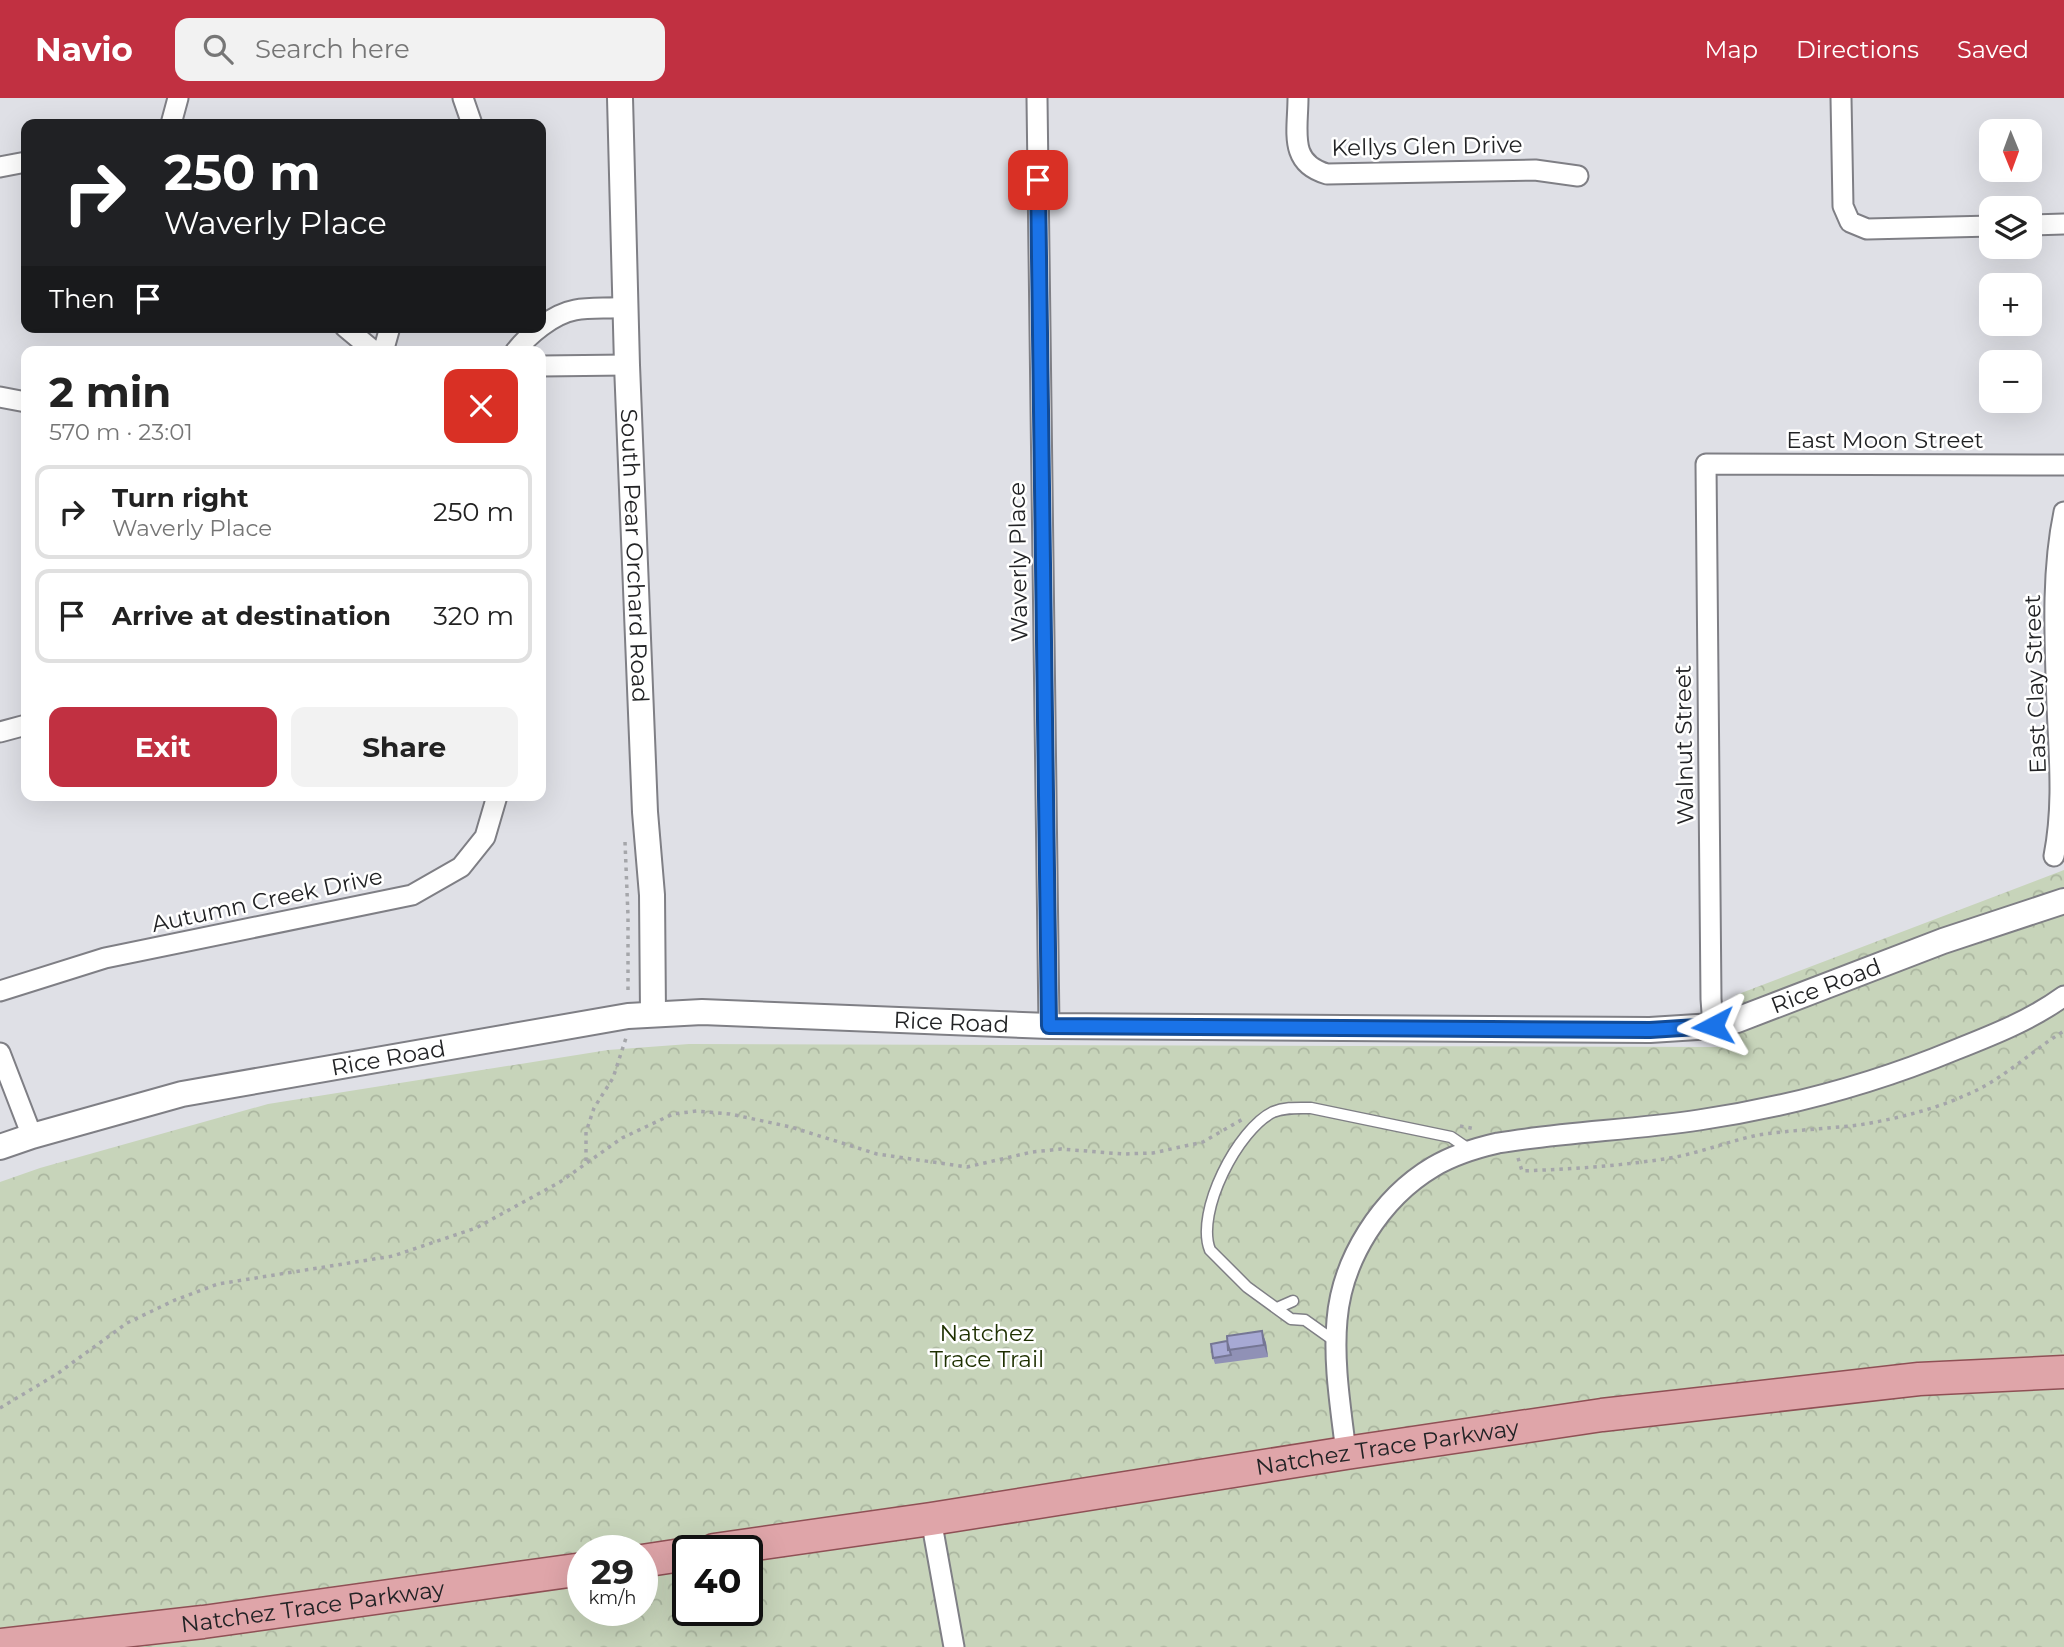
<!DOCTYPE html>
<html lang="en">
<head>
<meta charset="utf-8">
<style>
  body { margin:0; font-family:Montserrat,sans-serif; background:#f2f2f2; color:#222; height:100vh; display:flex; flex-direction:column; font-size:26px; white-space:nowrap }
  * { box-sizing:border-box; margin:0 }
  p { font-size:23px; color:#767676 }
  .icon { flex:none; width:38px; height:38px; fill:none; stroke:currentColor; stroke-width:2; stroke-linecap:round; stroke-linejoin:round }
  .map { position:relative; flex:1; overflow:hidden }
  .sheet { position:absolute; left:21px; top:248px; width:525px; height:455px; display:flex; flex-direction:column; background:#fff; border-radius:14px; box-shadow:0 7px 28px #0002 }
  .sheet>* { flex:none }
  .hud { position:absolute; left:21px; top:21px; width:525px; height:214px; border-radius:14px; box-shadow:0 7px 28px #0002; background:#202124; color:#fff; overflow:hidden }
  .needle { width:46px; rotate:179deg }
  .controls { position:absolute; left:1979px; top:21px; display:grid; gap:14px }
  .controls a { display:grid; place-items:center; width:63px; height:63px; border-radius:14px; background:#fff; box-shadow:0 7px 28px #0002; font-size:35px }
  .speed { position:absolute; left:567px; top:1437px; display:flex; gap:14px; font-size:35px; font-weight:700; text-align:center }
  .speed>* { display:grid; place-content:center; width:91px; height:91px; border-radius:50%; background:#fff; box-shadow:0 7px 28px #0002; line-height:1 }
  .speed small { font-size:18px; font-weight:400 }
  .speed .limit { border:4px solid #111; border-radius:10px; background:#fff; color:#111 }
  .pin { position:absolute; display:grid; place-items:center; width:60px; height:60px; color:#fff; margin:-30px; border-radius:14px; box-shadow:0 4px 10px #0006 }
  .me { position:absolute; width:77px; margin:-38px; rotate:266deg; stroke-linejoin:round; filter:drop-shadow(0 0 5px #0008) }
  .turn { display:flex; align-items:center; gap:24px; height:147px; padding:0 28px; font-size:32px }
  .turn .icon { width:91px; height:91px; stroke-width:2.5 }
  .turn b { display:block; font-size:49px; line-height:60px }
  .then { display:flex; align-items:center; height:66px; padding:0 28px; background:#0003; gap:14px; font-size:26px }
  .round { display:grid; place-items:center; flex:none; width:74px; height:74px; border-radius:14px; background:#f2f2f2 }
  .summary { display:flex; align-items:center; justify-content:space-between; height:119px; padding:0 28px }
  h1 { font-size:42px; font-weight:700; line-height:52px }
  .action { display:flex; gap:14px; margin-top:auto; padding:14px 28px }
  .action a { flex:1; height:80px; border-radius:14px; background:#c13041; color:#fff; font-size:28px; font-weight:700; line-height:80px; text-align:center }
  .action a+a { background:#f2f2f2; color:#222 }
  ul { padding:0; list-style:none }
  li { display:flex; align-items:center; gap:21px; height:94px; margin:0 14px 10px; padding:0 14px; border:4px solid #e0e0e0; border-radius:14px }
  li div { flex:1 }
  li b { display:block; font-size:26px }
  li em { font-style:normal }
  header { display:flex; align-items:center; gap:42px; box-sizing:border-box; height:98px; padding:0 35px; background:#c13041; color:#fff }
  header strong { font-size:33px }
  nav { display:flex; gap:38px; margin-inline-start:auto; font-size:24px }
  .search { width:490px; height:63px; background:#f2f2f2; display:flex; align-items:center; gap:18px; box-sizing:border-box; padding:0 24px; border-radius:14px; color:#767676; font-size:26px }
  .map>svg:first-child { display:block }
</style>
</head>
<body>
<header>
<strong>Navio</strong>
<div class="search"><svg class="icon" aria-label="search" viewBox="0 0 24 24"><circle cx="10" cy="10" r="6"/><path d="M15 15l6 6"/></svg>Search here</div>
<nav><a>Map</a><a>Directions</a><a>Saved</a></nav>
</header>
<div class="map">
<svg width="2064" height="1549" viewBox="0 0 2064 1549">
  <defs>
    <pattern id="park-crowns" width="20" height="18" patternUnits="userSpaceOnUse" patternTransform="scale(1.75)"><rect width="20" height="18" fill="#c7d4ba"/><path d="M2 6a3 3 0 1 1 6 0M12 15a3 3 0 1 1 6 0" fill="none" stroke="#abb6a0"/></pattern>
  </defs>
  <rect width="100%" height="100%" fill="#dfe0e6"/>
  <path fill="url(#park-crowns)" fill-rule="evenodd" d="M2064,772v777h-2064v-465l40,-14 228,-64 340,-54 81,-6 1043,3 4,-52zM583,1452h59v60h-59zM688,1452h59v60h-59z"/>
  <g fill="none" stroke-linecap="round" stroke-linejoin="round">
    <defs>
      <path id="service" d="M1277,1210l16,-7
        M1336,1244l-31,-22 -14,-1 -44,-32 -37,-37c-15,-38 28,-121 63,-138 12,-5 25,-4 38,-4l140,29 19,13"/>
      <path id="minor" d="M463,0l9,26
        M1037,0l12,928
        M1298,0c0,33 -10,65 29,76l208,-4 43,6
        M1841,0l2,108 7,16 17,7 125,-3
        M171,26l7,-26
        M0,69l26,-5
        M2030,127l34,-1
        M345,229l30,25
        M383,254l7,-25
        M515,254c13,-17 38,-38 60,-42 16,-3 34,-1 51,-3
        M541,268l86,-1
        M0,299l26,5
        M0,634l26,-7
        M2054,758c10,-51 5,-100 3,-151 -2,-63 -6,-131 7,-193
        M0,893l105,-33 307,-63 49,-28 24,-30 12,-41
        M1713,928l-2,-27 -5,-535 358,1
        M0,955l32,83
        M1346,1355c-5,-44 -13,-89 -9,-133 5,-61 44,-122 96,-153 20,-12 43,-19 65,-24 67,-11 134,-13 201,-23 88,-13 174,-36 256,-70 38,-15 76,-30 109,-54
        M931,1421l23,128"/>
      <g id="tertiary">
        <path id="s1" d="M620,0l7,267 18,447 7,83 1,119"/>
        <path id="s2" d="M0,1049l32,-11 150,-42 446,-78 74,-4 347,14 601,4 63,-4 24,-6 206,-79 121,-40"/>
      </g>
      <g id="primary">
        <path id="s3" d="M714,1452l217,-31 415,-66 256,-38 317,-36 145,-7"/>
        <path d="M642,1463l46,-7"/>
        <path id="s4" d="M0,1547l203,-23 380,-53"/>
      </g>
    </defs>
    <use href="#service" stroke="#7f7f85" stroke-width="13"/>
    <use href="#minor" stroke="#7f7f85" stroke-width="23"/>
    <use href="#tertiary" stroke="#7f7f85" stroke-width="28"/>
    <use href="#primary" stroke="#8f5055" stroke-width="35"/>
    <path stroke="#a5a6aa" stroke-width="3.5" stroke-dasharray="3.5 5" stroke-linecap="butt" d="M625,744l3,74v79
      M1460,1028l16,3
      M1518,1060l4,13c50,-2 99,-5 148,-13 30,-5 59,-17 88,-23 33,-5 67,-6 101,-10 36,-6 74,-15 107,-30 37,-15 65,-44 98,-64
      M586,1063v-29l8,-24 19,-30 13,-40
      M0,1310l57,-34 70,-51 48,-23 43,-16 175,-28 83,-28 84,-46 62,-44 51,-24 24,-3 33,3 61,13 86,27 90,13 65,-15 29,-3 62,5 30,-1 50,-11 40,-23"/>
    <use href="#service" stroke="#fff" stroke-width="10"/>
    <use href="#minor" stroke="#fff" stroke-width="19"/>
    <use href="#tertiary" stroke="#fff" stroke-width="24"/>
    <use href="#primary" stroke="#dfa5a9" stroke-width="32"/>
  </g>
  <path fill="#9091b6" d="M1262,1233l4,12 2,14 -53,7 -2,-6 14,-17z"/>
  <path fill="#757694" d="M1262,1233l4,12 2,14 -4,-12z"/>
  <path fill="#a7a9d4" stroke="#757694" stroke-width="2" d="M1262,1233l2,14 -36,5 -1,-14z
    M1227,1243l4,14 -18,3 -2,-14z"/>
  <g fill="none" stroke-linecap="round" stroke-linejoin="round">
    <defs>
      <path id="route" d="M1038,82l11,846 601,4 63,-4"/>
    </defs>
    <use href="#route" stroke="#114b97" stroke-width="18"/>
    <use href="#route" stroke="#1a73e8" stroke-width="12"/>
  </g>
  <g text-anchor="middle" stroke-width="5" stroke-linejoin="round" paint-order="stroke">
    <g font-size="23" fill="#222325" stroke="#fff">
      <text transform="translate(1427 48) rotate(-1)" y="8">Kellys Glen Drive</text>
      <text x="1885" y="350">East Moon Street</text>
      <text dy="8" stroke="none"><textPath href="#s1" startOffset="458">South Pear Orchard Road</textPath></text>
      <text transform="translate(1018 464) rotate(-91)" y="8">Waverly Place</text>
      <text transform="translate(2035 586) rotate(-92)" y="8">East Clay Street</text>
      <text transform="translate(1684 647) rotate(-91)" y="8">Walnut Street</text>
      <text transform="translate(267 802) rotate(-12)" y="8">Autumn Creek Drive</text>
      <text dy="8" stroke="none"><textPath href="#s2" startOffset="1848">Rice Road</textPath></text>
      <text dy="8" stroke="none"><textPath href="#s2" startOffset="966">Rice Road</textPath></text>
      <text dy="8" stroke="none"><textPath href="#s2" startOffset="399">Rice Road</textPath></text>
      <text dy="8" stroke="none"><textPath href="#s3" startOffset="681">Natchez Trace Parkway</textPath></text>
      <text dy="8" stroke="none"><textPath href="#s4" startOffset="315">Natchez Trace Parkway</textPath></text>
    </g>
    <g font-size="23" fill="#1e3001" stroke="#fff">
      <text x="987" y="1243">Natchez<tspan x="987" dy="26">Trace Trail</tspan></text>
    </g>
  </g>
</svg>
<div class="controls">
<a><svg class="needle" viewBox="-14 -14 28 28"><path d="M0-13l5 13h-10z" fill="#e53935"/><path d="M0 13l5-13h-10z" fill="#767676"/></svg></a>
<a><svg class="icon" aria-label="layers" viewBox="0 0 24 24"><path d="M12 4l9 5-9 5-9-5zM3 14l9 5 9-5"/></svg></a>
<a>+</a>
<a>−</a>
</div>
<div class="speed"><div>29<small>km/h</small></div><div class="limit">40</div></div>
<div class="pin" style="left:1038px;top:82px;background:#d93025"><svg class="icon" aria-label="arrive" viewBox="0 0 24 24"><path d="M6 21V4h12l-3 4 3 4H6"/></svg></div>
<svg class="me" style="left:1713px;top:928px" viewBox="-20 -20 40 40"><path d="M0-17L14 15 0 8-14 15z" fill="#1a73e8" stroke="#fff" stroke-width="4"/></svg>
<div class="hud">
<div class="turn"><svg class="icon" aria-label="right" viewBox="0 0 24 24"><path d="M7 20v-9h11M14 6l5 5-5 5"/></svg><div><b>250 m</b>Waverly Place</div></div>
<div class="then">Then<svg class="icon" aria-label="arrive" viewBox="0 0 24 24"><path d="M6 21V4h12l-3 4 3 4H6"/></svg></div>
</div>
<section class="sheet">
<div class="summary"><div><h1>2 min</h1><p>570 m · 23:01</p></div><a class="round" style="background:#d93025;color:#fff"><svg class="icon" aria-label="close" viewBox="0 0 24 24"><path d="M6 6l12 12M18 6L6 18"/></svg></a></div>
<ul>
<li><svg class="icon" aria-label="right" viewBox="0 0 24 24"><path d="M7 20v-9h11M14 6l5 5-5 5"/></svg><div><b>Turn right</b><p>Waverly Place</p></div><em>250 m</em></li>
<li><svg class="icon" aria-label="arrive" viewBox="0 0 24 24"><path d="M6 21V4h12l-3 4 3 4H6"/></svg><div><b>Arrive at destination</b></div><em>320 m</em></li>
</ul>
<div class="action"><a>Exit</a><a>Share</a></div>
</section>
</div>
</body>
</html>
